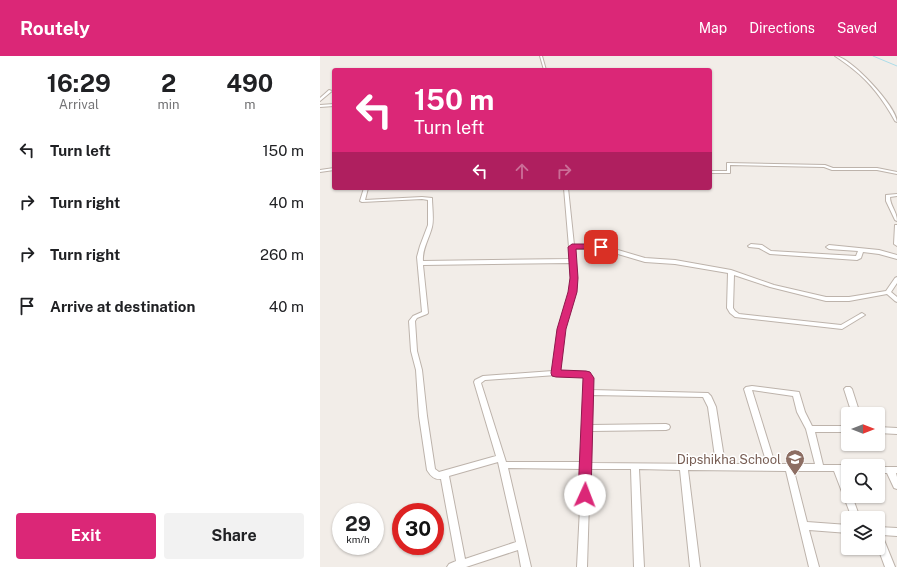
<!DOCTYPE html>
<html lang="en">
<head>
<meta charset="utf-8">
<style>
  body { margin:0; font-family:"Public Sans",sans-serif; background:#f2f2f2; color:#202124; height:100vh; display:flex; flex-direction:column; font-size:15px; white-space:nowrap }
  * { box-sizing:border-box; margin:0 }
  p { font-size:13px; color:#757577 }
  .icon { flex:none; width:22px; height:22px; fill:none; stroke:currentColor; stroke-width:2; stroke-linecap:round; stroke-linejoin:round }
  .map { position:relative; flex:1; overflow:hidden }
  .sheet { display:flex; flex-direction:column; background:#fff; width:320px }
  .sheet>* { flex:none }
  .hud { position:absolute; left:12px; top:12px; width:380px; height:122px; border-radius:4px; box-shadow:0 1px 3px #0004; background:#db2777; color:#fff; overflow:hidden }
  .needle { width:26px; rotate:90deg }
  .tools { position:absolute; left:521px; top:351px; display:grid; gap:8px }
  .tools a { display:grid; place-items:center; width:44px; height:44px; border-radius:4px; background:#fff; box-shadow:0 1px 3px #0004; font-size:20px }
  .speed { position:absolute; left:12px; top:447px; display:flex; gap:8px; font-size:20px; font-weight:700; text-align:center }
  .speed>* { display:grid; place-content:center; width:52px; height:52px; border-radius:50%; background:#fff; box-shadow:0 1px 3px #0004; line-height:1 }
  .speed small { font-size:10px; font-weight:400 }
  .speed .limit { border:6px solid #d22; background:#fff; color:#111 }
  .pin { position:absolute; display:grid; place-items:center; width:34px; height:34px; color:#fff; margin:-17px; border-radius:8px; box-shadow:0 2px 6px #0006 }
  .me { position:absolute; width:44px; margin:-22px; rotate:2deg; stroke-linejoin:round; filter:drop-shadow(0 0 3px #0008) }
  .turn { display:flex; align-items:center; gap:14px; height:84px; padding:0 16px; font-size:18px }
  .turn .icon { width:52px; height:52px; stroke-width:2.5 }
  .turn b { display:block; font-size:28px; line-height:34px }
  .lanes { display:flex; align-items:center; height:38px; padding:0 16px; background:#0003; justify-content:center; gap:20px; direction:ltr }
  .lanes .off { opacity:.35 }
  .eta { display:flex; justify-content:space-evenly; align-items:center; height:68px; text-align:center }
  .eta b { font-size:24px; font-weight:700; line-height:28px }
  .button { display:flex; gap:8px; margin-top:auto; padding:8px 16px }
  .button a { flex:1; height:46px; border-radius:4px; background:#db2777; color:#fff; font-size:16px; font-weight:700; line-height:46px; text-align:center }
  .button a+a { background:#f2f2f2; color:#202124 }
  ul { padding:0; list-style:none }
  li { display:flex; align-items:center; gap:12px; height:52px; padding:0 16px }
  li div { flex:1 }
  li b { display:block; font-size:15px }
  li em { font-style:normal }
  header { display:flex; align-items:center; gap:24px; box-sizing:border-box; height:56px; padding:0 20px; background:#db2777; color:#fff }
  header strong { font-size:19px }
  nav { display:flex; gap:22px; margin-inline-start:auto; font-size:14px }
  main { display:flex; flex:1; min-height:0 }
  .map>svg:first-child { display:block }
</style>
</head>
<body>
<header>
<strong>Routely</strong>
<nav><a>Map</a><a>Directions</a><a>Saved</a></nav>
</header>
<main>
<section class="sheet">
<div class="eta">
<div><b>16:29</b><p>Arrival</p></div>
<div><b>2</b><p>min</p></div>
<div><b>490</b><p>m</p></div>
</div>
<ul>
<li><svg class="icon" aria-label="left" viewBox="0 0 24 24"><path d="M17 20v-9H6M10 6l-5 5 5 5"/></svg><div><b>Turn left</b></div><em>150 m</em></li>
<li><svg class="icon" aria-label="right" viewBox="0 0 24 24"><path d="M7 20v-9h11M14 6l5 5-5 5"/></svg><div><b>Turn right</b></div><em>40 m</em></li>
<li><svg class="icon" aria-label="right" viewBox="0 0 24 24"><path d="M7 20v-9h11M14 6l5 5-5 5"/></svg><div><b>Turn right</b></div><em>260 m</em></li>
<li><svg class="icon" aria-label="arrive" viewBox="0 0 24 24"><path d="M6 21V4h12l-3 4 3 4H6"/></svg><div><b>Arrive at destination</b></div><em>40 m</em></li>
</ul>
<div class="button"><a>Exit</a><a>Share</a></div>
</section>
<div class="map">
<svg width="577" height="511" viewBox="0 0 577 511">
  <rect width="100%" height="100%" fill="#f2ede8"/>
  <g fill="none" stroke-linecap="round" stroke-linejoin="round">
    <path stroke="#aadce9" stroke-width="1" d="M553,0l24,10"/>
    <defs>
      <path id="minor" d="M220,0h2l4,14h-2z
        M515,0c15,0 62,51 62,66l-2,-1c-11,-20 -24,-38 -42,-52 -6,-5 -12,-9 -18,-13z
        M9,34l3,1 -12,10v-3z
        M14,48v2l-14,1v-2z
        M407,107l98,2 8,3h44l20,4v2l-20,-4h-45l-8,-3 -93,-2h-1v8h-20v-2h17z
        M14,112v2l-14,2v-2z
        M44,132h4l-3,12 57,-3 10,1c0,8 2,21 0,29 -3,12 -10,22 -9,34l147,-2 -6,-71h4l6,57h27l44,13 30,2 56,10 43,15 52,12h23l37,-6 9,-13 2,-1v6l-6,9 6,5v5l-2,-1 -8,-7 -38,7h-23l-56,-14 -36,-12 -1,33 2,3 4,3 102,11 19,-11 2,-1 3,2 -23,14 -107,-12 -5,-4 -3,-5 1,-35 -53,-9 -30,-2 -44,-13h-27l3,28 -1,15 -12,37 -4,42 28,1 4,6v12l116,3 3,3 5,11 9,57h42l-23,-75 2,-2 6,-1 47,6 6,20 7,14h36v6h-33l8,33h25l3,1h-3v5h-6l6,15v10h4l8,22h-8l-18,-47h-40l13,51 41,3v8l-39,-3 10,37h-10l-23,-96 -98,-1 12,97h-10l-10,-97 -41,-1 5,98h-10l-3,-98h-41l-3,98h-10l5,-98 -74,-1 23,99h-10l-3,-17 -52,17h-19l2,-3 7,-3 -15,-82c-7,1 -11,-4 -14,-9l-8,-54 -3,-46 -5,-19 -2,-30 4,-5 9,-4 -5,-55 3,-11 8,-21v-25l-6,-1 -60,3 -2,-1zM250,207l1,14 -1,15 -12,37 -5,42 -70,5 -8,4 -1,2 22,74 -57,16 -4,-3 -8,-53 -5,-46 -5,-19 -2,-30 2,-3 10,-4 1,-1 -5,-48zM236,319l28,1 2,2 -3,48 -1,2 1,2 -1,32h-76l-25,-79 4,-3zM432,334l41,6 4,16 9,17 9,35h-40zM272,339l111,2 5,10 8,57 -126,-1 1,-32 75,-1 3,-1 1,-2 -1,-2 -3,-1 -75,1zM178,406l18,80 -51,17 -16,-83z
        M577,138v2l-7,1c0,9 7,14 7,24l-2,-1 -9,-19v-6z
        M575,169h2v21l-3,-2z
        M431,188l11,1 9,6 85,5 2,-5 -29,-2 -3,-2 3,-2 50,5 18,5v4l-18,-5 -16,-2 -2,6 -4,2 -87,-6 -11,-6 -10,-1 -1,-1z
        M526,331h4l2,2 8,25h-8l-8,-25z
        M558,371l19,1v6l-19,-1z
        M558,411h19v6h-1l1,4v12l-3,-1 -7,-15h-9z
        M558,471l19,1v8l-15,-1 13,32h-10l-7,-19z"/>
    </defs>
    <use href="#minor" stroke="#bdb3ab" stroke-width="2"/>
    <use href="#minor" fill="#fff" fill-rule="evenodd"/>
  </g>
  <path fill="#db2777" stroke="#8e194d" d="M252,188h29l4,3 -4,2h-25l2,29 -1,14 -11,37 -5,41 25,1 4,1 4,6 -3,117 -2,4 -4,1 -5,-1 -2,-4 5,-117 -27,-1 -4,-1 -1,-3 6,-44 11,-37 2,-14 -2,-31z"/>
  <defs>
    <symbol id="school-pin" viewBox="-11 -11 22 30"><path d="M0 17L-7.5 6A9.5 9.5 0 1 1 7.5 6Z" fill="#8d6e63" stroke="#fff"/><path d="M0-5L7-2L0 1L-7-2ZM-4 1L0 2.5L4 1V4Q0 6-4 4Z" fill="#fff"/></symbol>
  </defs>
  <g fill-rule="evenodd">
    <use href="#school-pin" x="464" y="392" width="22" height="30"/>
  </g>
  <g text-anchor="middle" stroke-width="3" stroke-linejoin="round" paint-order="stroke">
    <g font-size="13" fill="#785e54" stroke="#fff" text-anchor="end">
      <text x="461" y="408">Dipshikha School</text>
    </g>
  </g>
</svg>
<div class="tools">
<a><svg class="needle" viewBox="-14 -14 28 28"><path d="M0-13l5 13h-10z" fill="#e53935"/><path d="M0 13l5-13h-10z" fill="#757577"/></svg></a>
<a><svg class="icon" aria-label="search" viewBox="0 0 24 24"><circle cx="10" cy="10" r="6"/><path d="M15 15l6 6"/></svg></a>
<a><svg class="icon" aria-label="layers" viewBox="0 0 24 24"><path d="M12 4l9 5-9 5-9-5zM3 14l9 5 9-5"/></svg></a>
</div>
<div class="speed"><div>29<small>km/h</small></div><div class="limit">30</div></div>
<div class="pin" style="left:281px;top:191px;background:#d93025"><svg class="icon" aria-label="arrive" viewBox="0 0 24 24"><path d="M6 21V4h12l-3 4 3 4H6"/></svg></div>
<svg class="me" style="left:265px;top:439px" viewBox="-20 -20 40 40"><circle r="19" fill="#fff"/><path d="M0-13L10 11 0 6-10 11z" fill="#db2777"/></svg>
<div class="hud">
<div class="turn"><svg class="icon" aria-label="left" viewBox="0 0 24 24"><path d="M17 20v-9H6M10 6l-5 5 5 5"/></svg><div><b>150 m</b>Turn left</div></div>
<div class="lanes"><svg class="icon" aria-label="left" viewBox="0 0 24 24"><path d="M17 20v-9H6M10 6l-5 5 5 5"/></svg><svg class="icon off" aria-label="ahead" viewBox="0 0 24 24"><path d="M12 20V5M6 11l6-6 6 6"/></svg><svg class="icon off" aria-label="right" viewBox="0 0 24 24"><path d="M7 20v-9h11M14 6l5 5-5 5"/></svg></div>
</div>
</div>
</main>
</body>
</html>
